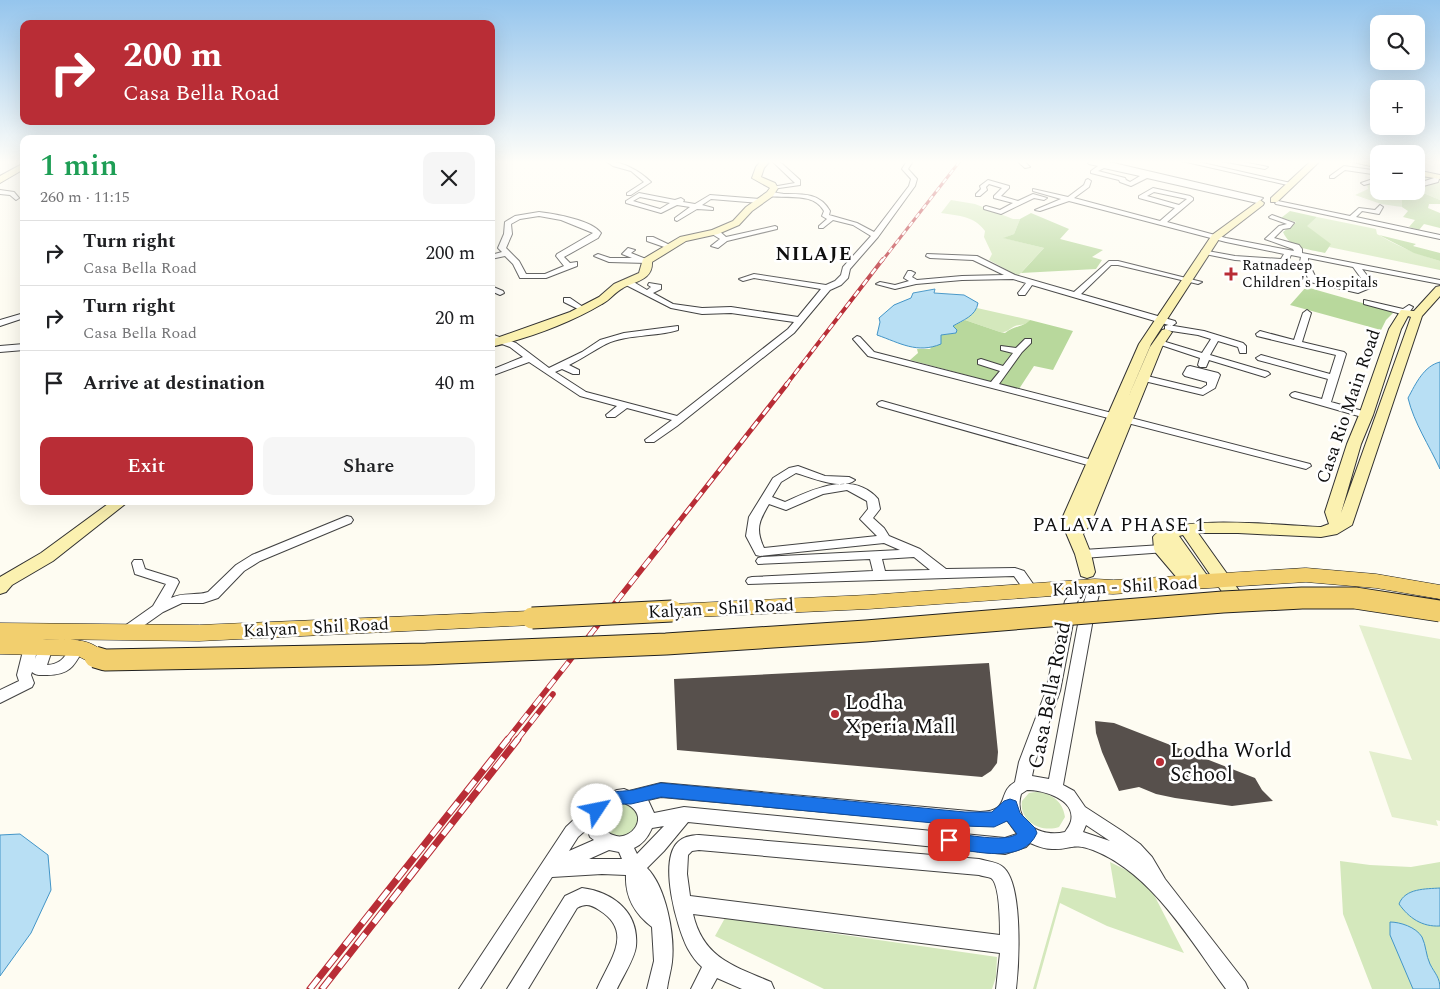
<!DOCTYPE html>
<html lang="en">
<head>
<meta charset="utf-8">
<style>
  body { margin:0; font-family:Spectral,serif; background:#f6f6f6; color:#202124; height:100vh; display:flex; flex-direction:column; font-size:19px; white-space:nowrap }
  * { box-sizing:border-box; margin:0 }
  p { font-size:16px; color:#757577 }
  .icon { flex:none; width:28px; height:28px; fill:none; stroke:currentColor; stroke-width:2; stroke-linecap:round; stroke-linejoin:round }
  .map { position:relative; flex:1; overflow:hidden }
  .details { position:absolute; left:20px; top:135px; width:475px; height:370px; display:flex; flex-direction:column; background:#fff; border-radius:10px; box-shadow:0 5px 20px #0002 }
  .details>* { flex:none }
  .guide { position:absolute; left:20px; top:20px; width:475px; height:105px; border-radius:10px; box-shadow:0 5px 20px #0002; background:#b92d36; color:#fff; overflow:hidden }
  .tools { position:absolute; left:1370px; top:15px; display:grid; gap:10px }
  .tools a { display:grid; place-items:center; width:55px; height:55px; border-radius:10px; background:#fff; box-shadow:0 5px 20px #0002; font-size:25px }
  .pin { position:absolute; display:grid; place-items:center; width:42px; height:42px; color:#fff; margin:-21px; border-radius:10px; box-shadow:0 2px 8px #0006 }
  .me { position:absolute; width:55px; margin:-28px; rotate:56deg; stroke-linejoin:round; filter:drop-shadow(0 0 4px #0008) }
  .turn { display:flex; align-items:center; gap:18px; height:105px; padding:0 20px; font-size:22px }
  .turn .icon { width:65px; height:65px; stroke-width:2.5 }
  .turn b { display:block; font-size:35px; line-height:42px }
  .round { display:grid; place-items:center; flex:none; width:52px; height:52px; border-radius:10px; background:#f6f6f6 }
  .overview { display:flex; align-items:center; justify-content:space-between; height:85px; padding:0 20px }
  h1 { font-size:30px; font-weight:600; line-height:38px; color:#1e9e55 }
  .action { display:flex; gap:10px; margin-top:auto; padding:10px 20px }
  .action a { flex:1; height:58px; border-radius:10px; background:#b92d36; color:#fff; font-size:20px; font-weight:600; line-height:58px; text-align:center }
  .action a+a { background:#f6f6f6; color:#202124 }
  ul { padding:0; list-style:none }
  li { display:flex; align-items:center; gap:15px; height:65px; padding:0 20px; border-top:1px solid #e0e0e0 }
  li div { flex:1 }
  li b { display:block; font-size:19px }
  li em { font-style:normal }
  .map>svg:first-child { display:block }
</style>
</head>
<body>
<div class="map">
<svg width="1440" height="989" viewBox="0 0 1440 989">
  <rect width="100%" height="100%" fill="#fefcf2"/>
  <path fill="#d4e8bc" d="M1416,173l24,5v22l-19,-8 -19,8v7l-21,-3 -26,-9 13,-6 -1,-5 12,-4v11h37z
    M951,200l24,4 38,15h7l-6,15 -10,4 40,10 -26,28 -29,-16 3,-6 -8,-17 1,-6c-11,-15 -25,-15 -44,-18z
    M1317,217l59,12 1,5c20,12 40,20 63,27v9l-111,-23 1,-3 -24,-18z
    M977,308l53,12c-5,6 -9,4 -15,6 -6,3 -8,7 -15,6l-35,-12z
    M1035,792c15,0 28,9 30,25l-6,10c-18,6 -40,-6 -37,-26l7,-8z
    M619,801l12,2 9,15c-1,3 -3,8 -5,11 -10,12 -28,7 -34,-5l2,-12z
    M1340,861l30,4 41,2 29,-5v127h-68l-29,-75z
    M1110,862l22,11 19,16 33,64 -77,-27 -47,-23 -24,86h-3l29,-102 54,11z
    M725,918l272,39 -1,20 -4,12h-168l-109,-53z"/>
  <path fill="#b8d89c" d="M1421,192l19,8v4h-11l-1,4 12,5v15l-16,-4 -5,6 -10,-3 6,-7 -12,-3 5,-6 -6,-4v-7l9,-6z
    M1290,211l27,6 -10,9 24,18 -6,9c-16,-4 -35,-4 -42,-21l13,-10 -15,-4z
    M1031,213l38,16 -9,10 43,11 -11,7 10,3 -6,9 -75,4 23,-25 -41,-10 11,-4 6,-15z
    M1379,235l37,9 -3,2 27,7v8l-26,-8z
    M1306,287l81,23 6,3 -7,7 -5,10 -91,-25z
    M965,320l35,12 5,1c10,-8 17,-5 25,-13l43,11 -20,39 -19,-4 -15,23 -109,-29 8,-7 -1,-4h13l11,-14 15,-2 -3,-7z"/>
  <path fill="#e4efce" d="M1359,625l81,14v182l-4,-1 2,6 -46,-9 -23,-66 43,9z"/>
  <path fill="#b8dff4" stroke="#4395c7" d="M935,289l-1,4 30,2 14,8c-2,13 -15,17 -25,23l4,4 -1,3 -15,2v9c-24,10 -41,-1 -64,-9l3,-13 -1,-4 15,-13 17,-7 2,-5z
    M1440,362v107c-11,-24 -26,-46 -32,-71 8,-15 16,-32 32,-36z
    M20,834l28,21 3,35 -20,43 -31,43v-141z
    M1440,888v38c-18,1 -31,-8 -41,-22 6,-16 27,-15 41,-16z
    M1390,922c10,0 26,5 32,15 4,8 4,19 8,27 5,10 10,13 10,25h-27l-23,-54z"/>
  <path fill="#57504c" d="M989,663l9,89 -1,11 -6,8 -9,6 -305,-27 -3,-71z
    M1095,721l19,2 141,55 7,12 11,11 -41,5 -57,-8 -19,-4 -17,-7 -20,4 -17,-39 -6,-19z"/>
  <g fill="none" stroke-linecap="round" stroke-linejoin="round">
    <defs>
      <path id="street" d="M606,161c16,0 34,10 45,21l-20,13h-4v-2l17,-11 -13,-11 -18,-5z
        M772,161h7l21,19v5l-28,4v-2l23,-4z
        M907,161h6l-5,8 9,10 -2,7 -37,51 -28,32 -2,9 -7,7 -11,5 -36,43 -117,93 -23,16h-8l-1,-2 27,-20 -45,-12 -12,9h-8l-1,-2 11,-9 -37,-10 -51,-34 -38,14v-6l32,-13 -13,-10 -19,-7v-6l25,9 33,25 33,-16 18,-12 24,-7 54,-7v4c-23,7 -50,4 -72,14 -12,6 -24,15 -37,21l10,5v4h-6l-11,-5 -7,3 31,20 91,24 111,-87 6,-7 -63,-9 -29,1 -31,-6 -45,-23v-4h6l15,9 4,-3 -3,-2 1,-2 12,2v4l-8,4 20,11 29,4 29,-1 67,10 23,-28 -67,-11 -11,3 -4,-2 15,-5 72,11 9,-4 6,-6 2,-8 28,-31 -18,-11 -20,-5 -10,8h-4v-2l8,-7 -5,-3 2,-5c-11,-19 -35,-12 -54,-15l-2,-1v-2c5,-1 10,0 16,1 19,0 36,-1 46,17l-1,4 28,8 17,9 35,-46 2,-7 -9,-10z
        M1017,161h7l6,6 -5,1z
        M1091,161h14l158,37 -6,5 -110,-25 -16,8 -11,-4 -1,-2 -28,-7v-2l7,-5 -9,-2 -1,-1zM1104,168l36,8 -10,6 -4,-2 -1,-2 -27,-7z
        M1182,161h12l101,23 -3,2z
        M1221,161h17l30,6 -3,2z
        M1344,166l35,5v4l-34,-5 -11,8h-4v-2z
        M1440,176l-2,6 -22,6v-4z
        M1379,177v4l-15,4 -3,-2z
        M1088,179l3,2 -2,6 -15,11 86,23 15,-13 -36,-10v-2l14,-8 37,8 3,2v2l-26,22 59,16 68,13 -1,-2 -28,-10 14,-13 8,-2 -17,-6 -1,-1 3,-2 22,8 -4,5 -7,1 -9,9 25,7 3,4v4l138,27v4l-78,-15 7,9 1,10 -12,5 -48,-11 -10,-20 1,-5 -10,-2 -4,8h-6l-46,-3 -30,-6 -4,-2 1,-2 33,6 46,3 3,-5 -58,-12 -157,-41 -29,10 -5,-1 26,-11 -28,-8v-2l35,8 16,-12 2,-5zM1154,192l33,7 -8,6 -32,-9zM1308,258l45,9 8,11 1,9 -5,1 -41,-10 -8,-16z
        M988,180l21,6v2l-8,8 17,5 15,-7 14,4 -3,2 -10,-2 -33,16 -17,-5v-2l2,-1 14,4 13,-7 -19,-5v-2l8,-8 -13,-4 -3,3 1,3 -7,6h-4v-2l5,-5 -1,-3z
        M0,190l14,2 5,6 -3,2 -6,-5 -10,-1z
        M639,193l36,7 6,-2 3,2 -1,2 12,2 15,-9 50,4 3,2 -3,2 -49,-4 -9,6 11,3v2l-16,-1 -20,12 -2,-1v-2l15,-11 -13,-2 -16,8 -35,-10v-2zM640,197l30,6 -10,6 -27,-8z
        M1278,201l72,15 9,-8 16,2 5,-5 3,2 -4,7 -17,-3 -6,6 84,18v4l-164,-35 -1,-1z
        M539,212c16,2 53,8 62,21l-3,5 -34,19 6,6 7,-1v4l-31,12h-26l-7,-14 -8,-8 -14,3v-4l11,-3 -4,-4 6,-14 1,-12 10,-6zM539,216l22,4 32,13 -36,21 -1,2 8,10 -19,8h-19l-7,-13 -13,-13 6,-14 -1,-10 9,-5z
        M775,226l2,1v2l-50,12 -9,7 -7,-2 9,-7 -8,-5v-4h6l8,7z
        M647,237h6l21,10 -4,2 -23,-8z
        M628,248l7,2 -4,3 20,8 -4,2 -38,-1 -15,-6 4,-2 12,4h22l-10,-4z
        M927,254l50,2 38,19 59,17 35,-31h9l84,21 -4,2 -80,-19h-7l-30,29 94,27 1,2 -4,3 -140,-41 -7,10h-6l-1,-2 8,-10 -13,-4 -51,1 -46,4 -21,5 -19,-5 4,-2 15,3 14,-4 -5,-3 4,-7h3l4,2 -3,4 5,3 45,-4 42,-1 -31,-15 -43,-2 -4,-2z
        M491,286l12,5 1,2 -4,2 -9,-4z
        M564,298h6l16,11 -4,2 -18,-9z
        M1364,300l39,9 6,-4 4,2 -5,7 -3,1 -41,-11z
        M1307,310l4,3 -9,29 42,10 2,2 -15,48 39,11 1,2 -1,2h-8l-70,-20 -2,-2 2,-2 3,-1 27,7 6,-20 -70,-19 -2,-2 5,-3 69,19 6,-19 -79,-19 -1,-2 4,-3 34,9 9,-27z
        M24,313v5l-24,8v-6z
        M1168,325l36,6 39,12 3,3v7h-6l-2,-6 -20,-6 -8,14 58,17 2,2 -5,3 -56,-17 -3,7h-6l-2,-2 2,-7 -45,-15 4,-3 43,13 9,-14 -13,-4 -33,-5v-4z
        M857,336l3,1 14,15 117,30 9,-11 -22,-7v-4l3,-1 22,7 10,-13 -12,-3v-4l15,2 9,-9h6v4l-9,9 -23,32 311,80 1,2 -5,3 -438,-113 -15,-17z
        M24,344v6l-24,2v-6z
        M1190,366l28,7 2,2 -5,13 -12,7 -63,-15 -2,-2 5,-3 58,14 6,-4v-3l-22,-6 -2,-2 4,-7z
        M882,401l224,63 1,2 -5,3 -4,-1 -219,-62 -2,-2 2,-2z
        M798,466l27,10 24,1 6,3c-13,11 -45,-3 -59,-7l-15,9 -9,15 13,5c28,-13 68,-32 93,-3l2,10 -7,9 11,10 5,8 31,13 26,20 69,-1 9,3 14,20 -1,3h-10l-13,-18 -266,8 -2,-3 2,-3 4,-1 121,-6 -3,-12 -112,5 -2,-3 2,-3 4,-1 138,-7 -16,-7 -124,13 -4,-1 -10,-19 3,-19 24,-39 16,-10zM847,490l20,11 1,8 -8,10 17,17 -113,12c-9,-19 -5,-27 5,-44l17,6 37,-16zM914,557l16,13 -45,1 -3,-12z
        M347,516l4,1 2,3 -2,3 -91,38 -16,10 -26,27 -15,5h-21l-19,9 -34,24 -5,2 -5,-2 -2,-3 2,-3 34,-24 13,-22 -31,-10 -3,-11 2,-3h8l3,9 3,1 29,9 2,3 -8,16c12,-6 25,-2 37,-6l28,-27 16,-10z
        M1162,545l6,4 -2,3 -83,6 -6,-4 6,-4z
        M1095,582l4,1 2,3 -8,33 -30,166 11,6 11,16 37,24 18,13 12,13 13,22 80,103 3,7h-22c-36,-49 -74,-116 -133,-139 -21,-8 -22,0 -41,-1 -7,0 -15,-3 -22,-6l-4,4 -21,7 -317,-32 -24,29 -17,17c19,19 28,67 25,94 -1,9 -4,18 -5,27h-20l7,-28 -2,-34c-17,-13 -27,-29 -26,-52l-24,-1 -50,3 -72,112h-21l107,-162 30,-28 21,-9 7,-1 5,2 32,-8 319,29c32,-1 16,-19 35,-30l4,-20 27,-71 19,-90 11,-15h10l1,3 -10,13 -17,89 -25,71 -3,14 17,3 30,-160 10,-33 2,-3zM1027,790c16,0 49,9 44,31 -1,4 -4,8 -6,11 -25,6 -52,-10 -44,-38zM661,797l319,29 14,-1 13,-5 10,14 -12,4 -321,-31 -30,6 -6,-13zM624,803c29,11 7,40 -11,32 -4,-1 -7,-5 -10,-7l1,-13 6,-7zM1086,825l24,16 -27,-9zM664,826l-27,28 -3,-6c9,-4 14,-11 18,-20zM587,829l3,8 4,3 -25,11 9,-14zM609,850l10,2 3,7h-33z
        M31,642l5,1 2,4 -3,12 6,-16 5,-1 5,1 2,4 -6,18c25,-1 18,-26 35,-21l2,4c-10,18 -14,27 -37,27 -6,0 -11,1 -15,-3l-1,3 3,8 -2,4 -32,16v-13l19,-9 -2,-6 7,-28 2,-4z
        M699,835l280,24c7,2 20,3 25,9 19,18 15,96 12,121h-20l4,-36 -307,-39c10,44 41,52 78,68l3,7h-32l-25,-11 -6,11h-20l11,-22c-6,-5 -10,-11 -14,-18 -11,-21 -30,-88 -10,-107 5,-5 14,-7 21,-7zM699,850l280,25c3,1 9,2 12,3 9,6 9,46 9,57l-310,-39 -3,-22 1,-19 4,-4z
        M582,888c31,4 57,24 54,58 -1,12 -14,32 -19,43h-20c12,-28 38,-57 2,-79 -8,-5 -13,-7 -22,-2l-49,81h-21l58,-93z"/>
      <path id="secondary" d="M761,161h9l-6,7 -3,9 14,6 3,5 -5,8 -21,15 -13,14 -21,9 -32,7 -34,21c1,18 -17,19 -29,26 -8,4 -13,12 -21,16 -34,20 -73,34 -111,43v-7l79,-28 29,-15 15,-13 25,-11 4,-14 37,-22 32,-7 21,-9 13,-14 21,-15 3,-4 -18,-10 4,-11z
        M1311,161h9l-43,41h-6v-4z
        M1349,161l30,3v4z
        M24,163v6l-24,14v-7z
        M1416,170l24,5v4l-24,-4z
        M1260,200l4,3 -1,2 -44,34 -68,105 -24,56 23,-53 12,-17 4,-1 6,3 -10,15 -72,178 -7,9 8,20 4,18 -2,4 -6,2 -6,-2 -6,-22 -14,-33 78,-177 73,-109z
        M1440,286v10l-18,20 -70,209 -15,9 -16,3 -83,-4h-40l42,59 -3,4 -6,2 -6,-2 -42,-61 -4,1 32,45 -2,4 -6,2 -6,-2 -7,3 -6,-2 -28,-33 -2,-4 -1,-12c16,-24 137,-11 168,-10l8,-3 -4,-12 22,-68 12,-29 30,-86 12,-19 13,1 22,-24zM1408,316l3,1 -70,196 20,-69 12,-29 28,-86z
        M112,501h17l-76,60 -41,24 -6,7 -6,2v-17l41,-24z"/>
      <path id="primary" d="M1306,568l70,6 64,11v14l-64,-11 -70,-6 -193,12 -18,-1 -227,16 -196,9 -7,-2 -3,-5 3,-5 7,-2 196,-9 227,-16 18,1z
        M532,611l7,2 3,5 -3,5 -7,2 -333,16 -157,-2c21,1 52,-4 64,18l-3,6 -8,2 -17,-9 -78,-2v-31l199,2z"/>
    </defs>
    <use href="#street" stroke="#424242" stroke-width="2"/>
    <use href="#secondary" stroke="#313131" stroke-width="2"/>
    <use href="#primary" stroke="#202020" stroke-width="1"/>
    <use href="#street" fill="#fff" fill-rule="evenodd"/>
    <use href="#secondary" fill="#fbf1b0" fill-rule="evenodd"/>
    <use href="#primary" fill="#f2cf6e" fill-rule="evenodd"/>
    <defs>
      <path id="rail-far4" d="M882,261l78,-100"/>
      <path id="rail-far3" d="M786,385l97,-126"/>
      <path id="rail-far2" d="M663,542l124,-158"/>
      <path id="rail-far1" d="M507,740l157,-199
        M517,740l36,-46"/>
      <path id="rail" d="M310,989l198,-250
        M322,989l196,-250"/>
    </defs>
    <use href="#rail-far4" stroke="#b92d36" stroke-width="3"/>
    <use href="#rail-far3" stroke="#b92d36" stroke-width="4"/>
    <use href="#rail-far2" stroke="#b92d36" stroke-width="5"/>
    <use href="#rail-far1" stroke="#b92d36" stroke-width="5.5"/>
    <use href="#rail" stroke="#b92d36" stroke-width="7"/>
    <use href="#rail-far4" stroke="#fff" stroke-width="2" stroke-dasharray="5.5" stroke-linecap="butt"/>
    <use href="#rail-far3" stroke="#fff" stroke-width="2.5" stroke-dasharray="7" stroke-linecap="butt"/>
    <use href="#rail-far2" stroke="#fff" stroke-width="3" stroke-dasharray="9" stroke-linecap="butt"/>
    <use href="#rail-far1" stroke="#fff" stroke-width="4" stroke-dasharray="11" stroke-linecap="butt"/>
    <use href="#rail" stroke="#fff" stroke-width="5" stroke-dasharray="14" stroke-linecap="butt"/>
    <defs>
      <path id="primary-bridge" d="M532,618l140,-7
        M95,657l10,3 321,-6 240,-10 200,-13 357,-29 79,-4h53l85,13"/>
    </defs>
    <use href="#primary-bridge" stroke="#202020" stroke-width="23" stroke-linecap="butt"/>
    <use href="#primary-bridge" stroke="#f2cf6e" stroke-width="21"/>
  </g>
  <linearGradient id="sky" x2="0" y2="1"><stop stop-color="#95c5ed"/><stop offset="0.54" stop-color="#fffef9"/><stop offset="1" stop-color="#fffef9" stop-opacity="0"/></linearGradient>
  <rect width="1440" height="300" fill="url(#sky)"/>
  <path fill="#1a73e8" stroke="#114b97" d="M661,783l304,29h27l12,-11 6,-2 6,2 4,12 15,15 2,5c-14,32 -61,18 -88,15l-6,-2 -3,-6 3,-5 6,-2c16,1 55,10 68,1l-10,-13 -13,6 -29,-1 -304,-29 -30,7h-15l-13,12 -6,2 -6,-2 -2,-6c10,-22 25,-17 44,-20 9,-2 19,-5 28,-7z"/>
  <g fill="#b92d36" stroke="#fff" stroke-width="2">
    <path d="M1228.5 266.5h5v5h5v5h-5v5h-5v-5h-5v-5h5z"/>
    <circle cx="835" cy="714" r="5"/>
    <circle cx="1160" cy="762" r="5"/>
  </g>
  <g text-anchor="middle" stroke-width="5" stroke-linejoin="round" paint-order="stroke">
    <g font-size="15" fill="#0f0f0f" stroke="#fff" text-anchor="start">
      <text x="1242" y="270">Ratnadeep<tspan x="1242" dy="17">Children's Hospitals</tspan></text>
    </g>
    <g font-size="18" fill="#0f0f0f" stroke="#fff">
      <text transform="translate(1348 406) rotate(-71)" y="6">Casa Rio Main Road</text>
      <text transform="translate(1125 586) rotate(-3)" y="6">Kalyan - Shil Road</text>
      <text transform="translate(721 608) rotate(-3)" y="6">Kalyan - Shil Road</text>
      <text transform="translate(316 627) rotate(-3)" y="6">Kalyan - Shil Road</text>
    </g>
    <g font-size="19" font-weight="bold" letter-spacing="1" fill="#0f0f0f" stroke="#fff">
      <text x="814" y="260">NILAJE</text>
    </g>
    <g font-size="19" letter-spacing="1" fill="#0f0f0f" stroke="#fff">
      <text x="1119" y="531">PALAVA PHASE 1</text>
    </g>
    <g font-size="21" fill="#0f0f0f" stroke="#fff">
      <text transform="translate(1049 695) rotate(-79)" y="7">Casa Bella Road</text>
    </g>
    <g font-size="21" fill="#0f0f0f" stroke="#fff" text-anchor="start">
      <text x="845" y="709">Lodha<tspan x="845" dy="24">Xperia Mall</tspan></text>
      <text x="1170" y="757">Lodha World<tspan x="1170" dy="24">School</tspan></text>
    </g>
  </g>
</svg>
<div class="tools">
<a><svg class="icon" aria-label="search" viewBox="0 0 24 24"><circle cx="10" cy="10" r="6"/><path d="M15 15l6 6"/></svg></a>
<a>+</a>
<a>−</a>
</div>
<div class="pin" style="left:949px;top:840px;background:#d93025"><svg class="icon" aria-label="arrive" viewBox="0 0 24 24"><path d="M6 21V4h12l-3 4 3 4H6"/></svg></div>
<svg class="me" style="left:597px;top:810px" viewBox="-20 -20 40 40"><circle r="19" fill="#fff"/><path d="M0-13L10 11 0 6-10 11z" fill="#1a73e8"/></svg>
<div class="guide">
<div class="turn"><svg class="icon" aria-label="right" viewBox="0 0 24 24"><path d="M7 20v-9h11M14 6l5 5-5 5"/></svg><div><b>200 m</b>Casa Bella Road</div></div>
</div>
<section class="details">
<div class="overview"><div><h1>1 min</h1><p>260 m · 11:15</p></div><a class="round"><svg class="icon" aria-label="close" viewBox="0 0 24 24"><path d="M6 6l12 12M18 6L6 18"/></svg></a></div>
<ul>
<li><svg class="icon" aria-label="right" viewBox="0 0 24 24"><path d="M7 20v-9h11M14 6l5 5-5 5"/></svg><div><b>Turn right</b><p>Casa Bella Road</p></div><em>200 m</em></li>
<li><svg class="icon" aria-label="right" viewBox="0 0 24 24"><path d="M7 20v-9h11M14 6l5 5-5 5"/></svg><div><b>Turn right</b><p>Casa Bella Road</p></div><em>20 m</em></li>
<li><svg class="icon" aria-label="arrive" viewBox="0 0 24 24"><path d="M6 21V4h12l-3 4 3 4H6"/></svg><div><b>Arrive at destination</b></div><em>40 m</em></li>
</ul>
<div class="action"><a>Exit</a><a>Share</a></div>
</section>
</div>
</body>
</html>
